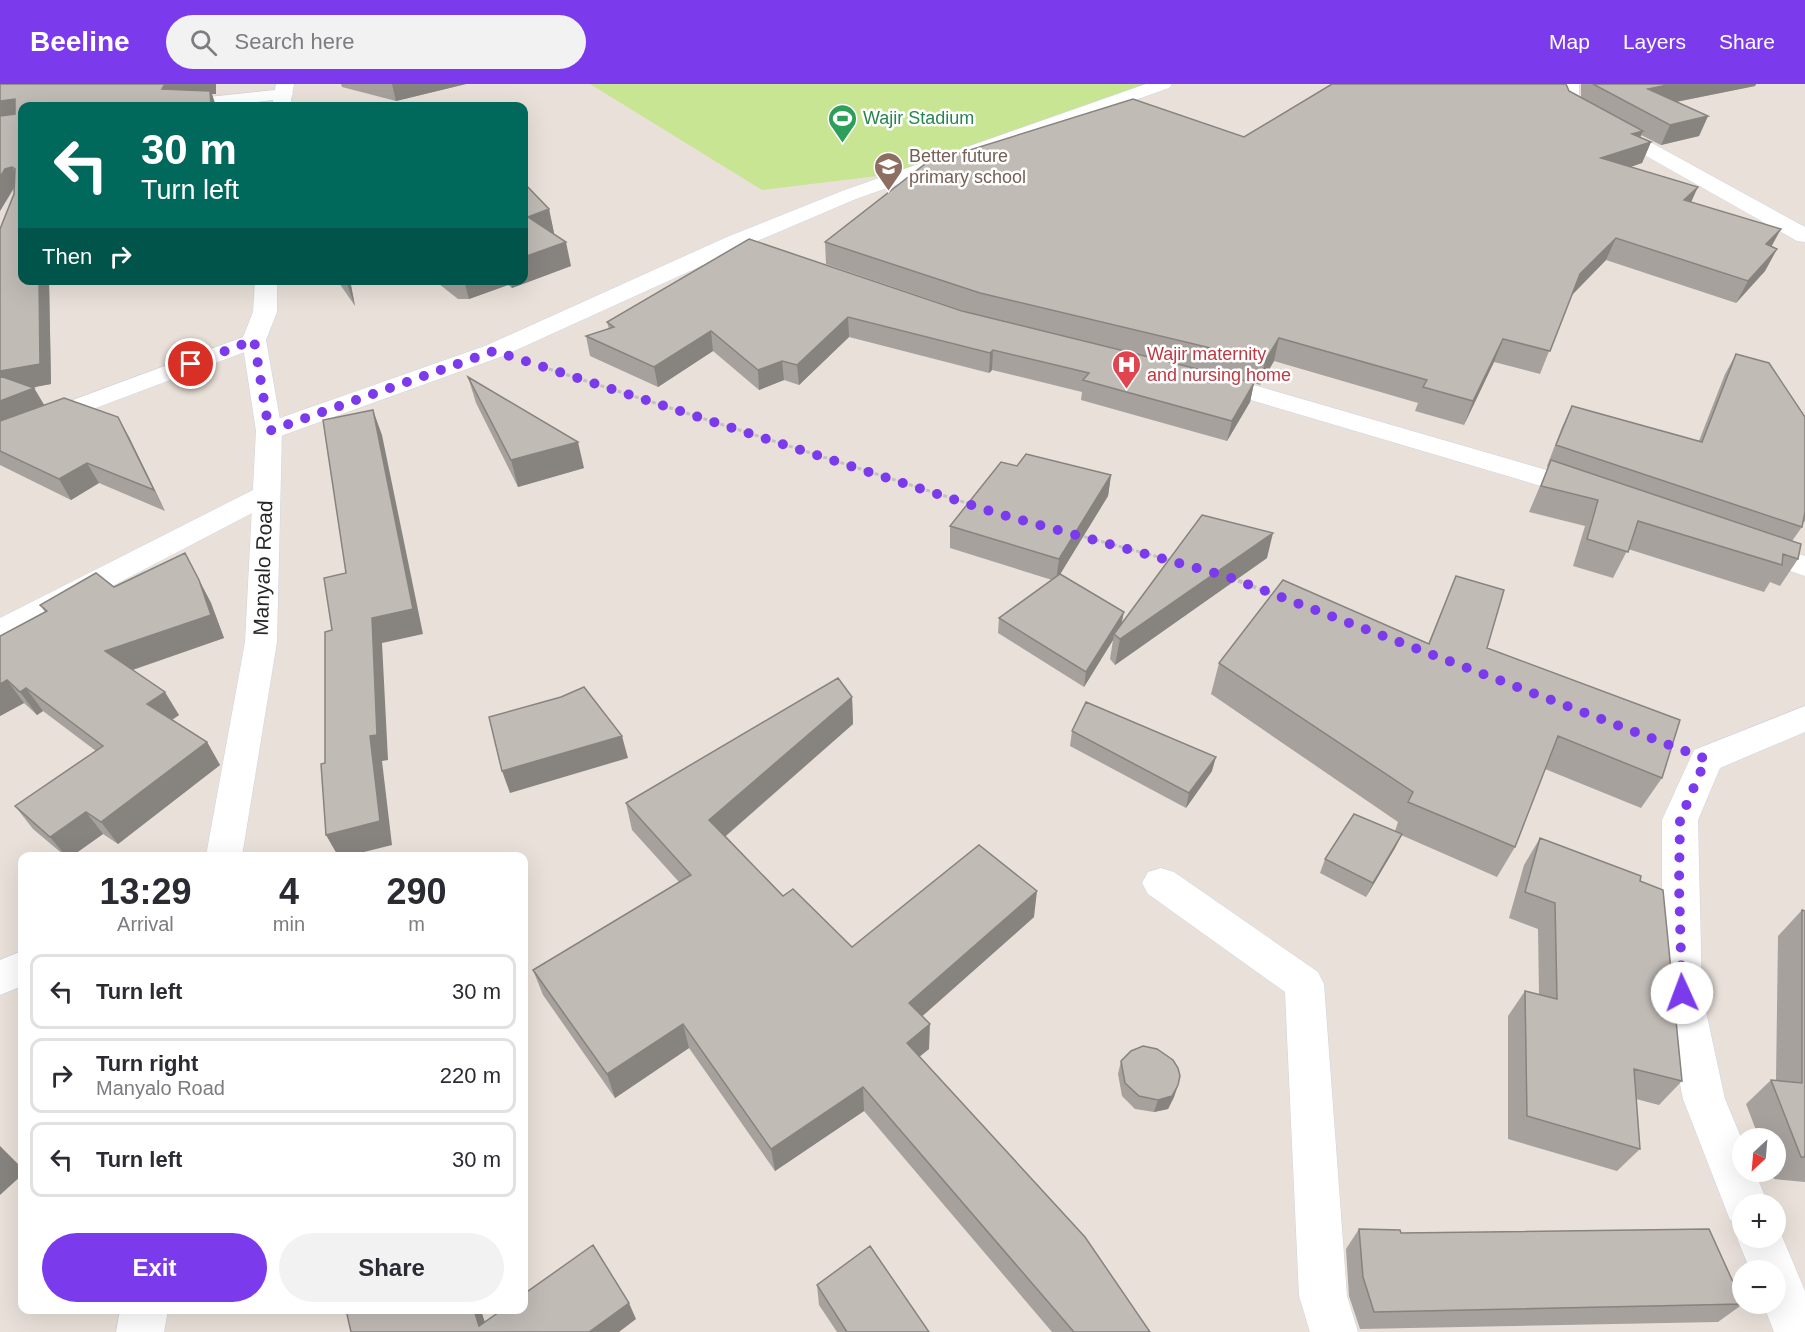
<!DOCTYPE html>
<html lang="en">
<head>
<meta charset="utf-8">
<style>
  body { margin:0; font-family:Helvetica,sans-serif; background:#f2f2f3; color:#2b2b33; height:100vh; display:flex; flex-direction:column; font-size:22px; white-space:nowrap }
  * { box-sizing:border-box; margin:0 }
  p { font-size:20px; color:#7c7c81 }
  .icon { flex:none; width:33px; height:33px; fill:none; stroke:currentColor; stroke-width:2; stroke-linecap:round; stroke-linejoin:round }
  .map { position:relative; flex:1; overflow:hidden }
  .side { position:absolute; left:18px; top:768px; width:510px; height:462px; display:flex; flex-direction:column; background:#fff; border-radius:12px; box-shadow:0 6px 24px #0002 }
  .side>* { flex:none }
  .banner { position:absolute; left:18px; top:18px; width:510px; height:183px; border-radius:12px; box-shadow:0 6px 24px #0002; background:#00695c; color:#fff; overflow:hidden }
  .needle { width:39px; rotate:206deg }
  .buttons { position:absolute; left:1732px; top:1044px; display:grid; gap:12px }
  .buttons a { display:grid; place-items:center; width:54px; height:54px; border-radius:50%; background:#fff; box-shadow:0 6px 24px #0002; font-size:30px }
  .pin { position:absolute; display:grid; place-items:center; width:51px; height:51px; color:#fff; margin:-26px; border:3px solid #fff; border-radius:50%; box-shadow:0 2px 6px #0007 }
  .me { position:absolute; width:66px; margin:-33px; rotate:358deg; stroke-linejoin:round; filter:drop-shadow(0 0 4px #0008) }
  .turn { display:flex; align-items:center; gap:21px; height:126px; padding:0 24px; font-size:27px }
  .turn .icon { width:78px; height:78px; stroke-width:2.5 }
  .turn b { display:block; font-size:42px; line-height:51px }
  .then { display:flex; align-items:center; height:57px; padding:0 24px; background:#0003; gap:12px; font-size:22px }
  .eta { display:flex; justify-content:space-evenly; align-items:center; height:102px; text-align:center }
  .eta b { font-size:36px; font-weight:800; line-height:42px }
  .primary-button { display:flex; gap:12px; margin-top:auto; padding:12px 24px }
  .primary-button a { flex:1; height:69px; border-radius:36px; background:#7c3aed; color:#fff; font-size:24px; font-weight:800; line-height:69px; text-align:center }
  .primary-button a+a { background:#f2f2f3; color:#2b2b33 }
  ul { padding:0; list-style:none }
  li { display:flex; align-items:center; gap:18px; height:75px; margin:0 12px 9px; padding:0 12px; border:3px solid #e1e1e2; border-radius:12px }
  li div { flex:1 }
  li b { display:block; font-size:22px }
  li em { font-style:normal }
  header { display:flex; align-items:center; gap:36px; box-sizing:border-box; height:84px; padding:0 30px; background:#7c3aed; color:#fff }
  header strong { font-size:28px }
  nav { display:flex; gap:33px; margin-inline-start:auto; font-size:21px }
  .search { width:420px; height:54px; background:#f2f2f3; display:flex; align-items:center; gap:15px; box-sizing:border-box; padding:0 21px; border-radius:33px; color:#7c7c81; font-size:22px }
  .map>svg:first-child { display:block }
</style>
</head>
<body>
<header>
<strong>Beeline</strong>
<div class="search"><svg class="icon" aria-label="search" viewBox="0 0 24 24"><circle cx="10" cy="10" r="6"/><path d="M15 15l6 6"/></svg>Search here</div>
<nav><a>Map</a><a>Layers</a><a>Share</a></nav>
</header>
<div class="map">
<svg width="1805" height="1248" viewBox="0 0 1805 1248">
  <rect width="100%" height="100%" fill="#e9e1d9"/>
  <path fill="#c8e593" d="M590,0h584l-255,87 -157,19z"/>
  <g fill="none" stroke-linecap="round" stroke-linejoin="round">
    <defs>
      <path id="minor" d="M1146,0h26l-3,4 -313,111 -113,48 -240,109 -225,81 -9,2 -9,-2 -4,-6 4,-6 225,-79 242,-109 115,-46z
        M1561,0h18v19l226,124v15l-8,-1 -234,-132 -2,-4z
        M284,5l6,1 3,4 -3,4 -67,8h-52l2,-4 7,-2z
        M254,249l9,2 3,5 -3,5 -263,99v-17z
        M1209,288l386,112 4,6 -4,6 -10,3 -10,-3 -375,-111 -4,-5 4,-5z
        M265,402l10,3 4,6 -4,6 -264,138 -11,3v-24l255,-129z
        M1753,455l52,17v20l-62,-21 -5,-7 5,-7z
        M1805,622v26l-85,36 -22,52 4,173 23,106 18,43v30h12l13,32h-25v34h33v-16l29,69v41h-31l-11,-28h13v-34h-26l-13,-32 6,-13 -13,-5 -47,-121 -21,-106v-173l32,-70z
        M1161,784l13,4 144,100 6,12 23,312 11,36h-48l-11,-36 -14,-304 -137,-98 -6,-11 6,-11z
        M22,867v35l-22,9v-35z"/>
      <path id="tertiary" d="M276,0h18l-4,22h-18z
        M255,196h22v32l-11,28 16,91 -5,211 -35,214h-36l39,-214 11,-211 -14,-91 11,-28z
        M120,1226h48l-4,22h-48z"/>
    </defs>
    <use href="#minor" stroke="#ced3e0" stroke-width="1"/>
    <use href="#tertiary" stroke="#ced3e0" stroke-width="1"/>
    <path stroke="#c3c3c3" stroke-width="3" stroke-dasharray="4 2" stroke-linecap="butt" d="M549,285l424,136
      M1078,451l84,23"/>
    <path stroke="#c3c3c3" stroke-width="4" stroke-dasharray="4.5 3" stroke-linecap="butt" d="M1157,473l15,4
      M1231,494l44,17"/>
    <use href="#minor" fill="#fff" fill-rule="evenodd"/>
    <use href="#tertiary" fill="#fff" fill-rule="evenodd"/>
  </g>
  <path fill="#a6a19d" d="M0,0l216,10h-4l-190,186h27l2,104 -18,3 1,1 10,17 85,32 36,74 -66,-28 -28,17 -71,-35v-236l14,-35 1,-7 -15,24z
    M341,0h125l-70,17 -54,-14z
    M1581,0h175l-1,2 -79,16 32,14 -9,20 -38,9 -20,-10 -1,2 11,5 -9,21 -12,4 61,35 86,47 -12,22 -29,32 -130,-43 -35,36 -31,78 -46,-12 -30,63 -49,-14 3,-8 -144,-42 -14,24 -6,-2 -4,19 -23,39 -146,-41 1,-8 -90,-22 -3,3 -140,-36 -50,48 -15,-5 -25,10 -46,-39 -55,36 -68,-31 -4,-20 23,-7 -2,-7 355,-11 8,2 -144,-49 -1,-22 419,-105 325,-46 12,6z
    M549,125l5,24h-1l18,33 -59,22 -4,-3 -39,14h-11l-24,-19h90z
    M337,196h13l5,26z
    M1736,270l69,63v105l-2,-1 -1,6 -10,14 6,18 -18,27 -10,-4 -6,10 -136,-43 -15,29 -40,-12 12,-40 -56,-14 19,-45 -1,-1 15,-39 10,-21 127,35 26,-67z
    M468,293l116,91 -66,19 -42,-84z
    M1017,382l94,9 -3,21 -48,78 62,49 145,-65 -152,107 -5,-6 3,-19 -29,47 -86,-54 1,-15 53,-38 -102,-32v-22z
    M185,469l26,50 13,35 -91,32 46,45 -7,5 35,22 13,23 -102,79 -15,-10 -31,22h-7l-32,-27 -18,-23 81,-55 -53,-40 -6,4 -13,-12 -24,13v-80l45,-24 -5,-7 74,-18z
    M1456,492l31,72 175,130 -21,30 -96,-39 -30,78 -18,30 -96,-42 -6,13 -29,49 -46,-24 5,-14 70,-28 3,-9 -187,-128 8,-31 209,-19z
    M852,613l1,27 -127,112 57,60 69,51 182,-30 -112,99 7,33 -10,7 231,276h-98l-188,-221 -89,60 -86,-123 -74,50 -72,-103 -10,-25 146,-88 -47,-52 -6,-27z
    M1072,647l140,40 -26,37 -116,-62z
    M1540,754l100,43 42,200 -23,24 -23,-6 4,50 -23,22 -109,-32v-123l17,-25 14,4 -1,-66 -29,-11 15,-53z
    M1802,826l3,1v271l-31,-3 -3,-7h5v-34h-17l-13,-34 25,-24h5l2,-144z
    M1121,977l57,24 -4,12 -6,12 -14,3 -19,-3 -13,-13 -4,-22z
    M1359,1145l384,75 -25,18 -358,7 -11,-33 -3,-47z
    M817,1201l112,47h-92l-18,-27z"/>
  <path fill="#87837f" d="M165,0h51v10h-4l4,12h-5l-49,-17z
    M392,0h74l-70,17z
    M1672,0h84l-1,2 -115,23 8,-20z
    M15,15l7,15 -22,6v-19z
    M1708,32l-9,20 -38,9 9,-20z
    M1643,47l-7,16 15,-5 -9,21 -50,17 9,-22 31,-24z
    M12,83l9,18 -7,2 -14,24v-34l5,-8z
    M1698,103l-10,22 -4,-9z
    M549,125l5,24 -21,8 -5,-24z
    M1781,145l-12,22 -3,-7z
    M1616,154l-10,22 -36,37 10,-23z
    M566,158l5,24 -59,22 -2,-8h14v-23z
    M1777,165l-12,22 -29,32 12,-22z
    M39,196h10l2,104 -47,9 -4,-7v-15z
    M350,196l5,26 -9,-25z
    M464,196h43l1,5 -39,14z
    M848,233l1,20 -50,48 -2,-20z
    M711,247l2,20 -55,36 -4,-20z
    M1279,254l-5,23 -14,24 5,-24z
    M1503,255l-9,23 -30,63 9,-24z
    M993,266l-1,20 -3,3 1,-20z
    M782,277l2,19 -25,10 -1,-20z
    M1254,299l-4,19 -23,39 5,-20z
    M34,304l12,20 -46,18v-25z
    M373,326l9,25 41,199 -41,9 6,117 -6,1 10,84 -44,11h-10l-12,-21 44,-99z
    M118,333l11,20 36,74 -11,-21z
    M578,358l6,26 -66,19 -7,-27z
    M87,379l12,20 -28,17 -12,-21z
    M1111,391l-3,21 -52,85 3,-22z
    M1273,449l-6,25 -152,107 5,-26z
    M185,469l26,50 13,35 -104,36 -15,-23z
    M1124,528l-3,14 -7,8 -1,6 -29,47 2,-15z
    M7,596l17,23 -24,13v-32z
    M26,604l17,23 -6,4 -17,-23z
    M165,608l14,23 -18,12 -14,-23z
    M852,613l1,27 -139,122 -5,-26z
    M622,652l6,22 -118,35 -8,-22z
    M207,658l13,23 -102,79 -17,-22z
    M1216,673l-4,14 -26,37 3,-15z
    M86,728l17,22 -31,22h-6l-16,-19z
    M1402,750l-7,14 -29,49 7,-14z
    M1037,807l-3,26 -125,111v-25z
    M683,940l6,24 -74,50 -8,-24z
    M930,940l-1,25 -22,18v-24z
    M1178,1001l-4,12 -6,12 -14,3 4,-12z
    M863,1003l1,24 -89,60 -4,-22z
    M0,1062l22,22v7l-22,20z
    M629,1219l7,16 -17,13h-30z
    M474,1226h7l7,22 -9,-6z"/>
  <path fill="#c1bbb6" stroke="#87837f" stroke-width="1.5" d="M0,0h165l-3,5 48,2 1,15h-189v174h17l1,84 -40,7v-142l14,-35 1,-25 -3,-2 -7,2 -5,8v-61l15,-2v-15l-15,2z
    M1332,0h234l3,7 74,40 -11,3 19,8 -50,16 97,29 -14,13 97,29 -15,15 11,5 -29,32 -132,-43 -36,36 -30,77 -47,-12 -30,62 -50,-14 4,-7 -148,-42 -14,23 -285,-68 -155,-51 100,-78 208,-65 111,38z
    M1593,0h79l-24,5 60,27 -38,9z
    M524,99l25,26 -21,8 38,25 -42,15z
    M749,155l213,72 292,72 -22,38 -149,-41 6,-7 -96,-23 -3,3 -142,-36 -51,48 -15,-4 -24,9 -47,-39 -57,36 -68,-31 28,-9 -7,-5z
    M1736,270l33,9 36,54v95l-3,15 -246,-82 16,-39 130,36z
    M0,292l34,12 -34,13z
    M468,293l110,65 -67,18z
    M64,314l54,19 36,73 -67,-27 -28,16 -59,-28v-30z
    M373,326l40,199 -41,9 5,117 -7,1 10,85 -54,14 -5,-71 4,-1v-131l7,-2 -8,-52 22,-5 -23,-153z
    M1026,370l85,21 -52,84 -109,-33 51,-64 16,4z
    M1551,376l250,84 -3,15 -15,-5 -1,11 -144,-44 -10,31 -41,-13 11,-39 -57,-14z
    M1202,431l71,18 -153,106 -6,-5z
    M185,469l14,27 12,35 -106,36 60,41 -18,12 60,38 -106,80 -15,-10 -36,25 -35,-31 88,-60 -77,-58 -6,4 -13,-12 -7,4v-48l47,-25 -7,-6 56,-32 18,14z
    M1060,490l64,38 -38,60 -87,-54z
    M1456,492l48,14 -17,58 193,72 -18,58 -104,-42 -43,111 -107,-45 5,-10 -194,-129 64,-83 146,64z
    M838,594l14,19 -143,123 74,76 10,-7 59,58 127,-102 58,46 -128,112 21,21 -23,19 178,194 65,95h-76l-211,-245 -92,62 -88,-125 -76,50 -74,-104 158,-95 -65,-72z
    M584,603l38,49 -120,35 -13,-54 72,-20z
    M1086,618l130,55 -27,36 -117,-62z
    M1354,730l48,20 -29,49 -48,-24z
    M1540,754l101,38 -1,5 23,9 19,191 -48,-12 6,80 -113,-33 -2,-125 32,8 -2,-96 -30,-11z
    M1802,826l3,1v246h-4l-30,-77 31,3z
    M1143,962l14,3 16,11 5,8 2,8 -2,9 -6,11 -14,4 -19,-4 -14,-13 -4,-22 10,-10z
    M1359,1145l41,1 1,3 308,-4 34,75 -369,8 -11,-35z
    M593,1161l36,58 -40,29h-238l-5,-22h128l5,16 23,-16h22v-16z
    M870,1162l59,86h-82l-30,-47z"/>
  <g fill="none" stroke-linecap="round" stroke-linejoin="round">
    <path stroke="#7c3aed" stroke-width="10" stroke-dasharray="0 18" d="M191,280l63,-24 15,91 225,-80 505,163 227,62 480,183 -26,61 -1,65 3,108"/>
  </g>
  <defs>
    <symbol id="stadium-pin" viewBox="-11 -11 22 30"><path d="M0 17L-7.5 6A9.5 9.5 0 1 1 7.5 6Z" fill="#2e9e5b" stroke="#fff"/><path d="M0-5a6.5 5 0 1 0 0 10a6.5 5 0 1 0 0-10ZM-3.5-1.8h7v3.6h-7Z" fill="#fff"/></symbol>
    <symbol id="school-pin" viewBox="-11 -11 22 30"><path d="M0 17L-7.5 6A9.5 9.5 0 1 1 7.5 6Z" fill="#8d6e63" stroke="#fff"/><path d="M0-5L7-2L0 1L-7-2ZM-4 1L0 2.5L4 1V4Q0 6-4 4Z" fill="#fff"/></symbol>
    <symbol id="hospital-pin" viewBox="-11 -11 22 30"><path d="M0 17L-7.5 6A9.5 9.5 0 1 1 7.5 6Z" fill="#e0444e" stroke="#fff"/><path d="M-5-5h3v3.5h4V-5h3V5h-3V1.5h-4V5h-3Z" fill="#fff"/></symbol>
  </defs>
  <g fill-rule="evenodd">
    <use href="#stadium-pin" x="826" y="18" width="33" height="45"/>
    <use href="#school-pin" x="872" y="66" width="33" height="45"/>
    <use href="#hospital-pin" x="1110" y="264" width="33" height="45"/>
  </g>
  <g text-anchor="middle" stroke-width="5" stroke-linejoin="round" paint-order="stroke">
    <g font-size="18" fill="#27864d" stroke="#fff" text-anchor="start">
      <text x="863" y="40">Wajir Stadium</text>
    </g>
    <g font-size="18" fill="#785e54" stroke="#fff" text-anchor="start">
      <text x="909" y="78">Better future<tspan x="909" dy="21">primary school</tspan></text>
    </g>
    <g font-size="18" fill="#be3a42" stroke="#fff" text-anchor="start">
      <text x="1147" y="276">Wajir maternity<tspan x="1147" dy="21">and nursing home</tspan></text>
    </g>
    <g font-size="21" fill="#272727" stroke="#fff">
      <text transform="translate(263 484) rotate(-88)" y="7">Manyalo Road</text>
    </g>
  </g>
</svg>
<div class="buttons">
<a><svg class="needle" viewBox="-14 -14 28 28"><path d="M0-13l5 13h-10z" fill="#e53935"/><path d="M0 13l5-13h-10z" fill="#7c7c81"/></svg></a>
<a>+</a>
<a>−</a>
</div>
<div class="pin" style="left:191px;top:280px;background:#d93025"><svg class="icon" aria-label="arrive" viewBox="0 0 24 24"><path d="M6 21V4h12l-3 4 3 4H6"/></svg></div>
<svg class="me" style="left:1682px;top:909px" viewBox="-20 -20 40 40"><circle r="19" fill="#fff"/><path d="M0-13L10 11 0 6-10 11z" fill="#7c3aed"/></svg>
<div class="banner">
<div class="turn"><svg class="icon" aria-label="left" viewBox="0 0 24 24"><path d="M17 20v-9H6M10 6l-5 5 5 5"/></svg><div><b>30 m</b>Turn left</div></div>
<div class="then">Then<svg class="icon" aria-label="right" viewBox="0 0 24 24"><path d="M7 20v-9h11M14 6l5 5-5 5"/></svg></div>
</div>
<section class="side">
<div class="eta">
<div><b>13:29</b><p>Arrival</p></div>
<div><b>4</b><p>min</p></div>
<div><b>290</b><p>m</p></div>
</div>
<ul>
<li><svg class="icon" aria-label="left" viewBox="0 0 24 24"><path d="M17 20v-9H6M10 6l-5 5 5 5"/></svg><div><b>Turn left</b></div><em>30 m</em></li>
<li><svg class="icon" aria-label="right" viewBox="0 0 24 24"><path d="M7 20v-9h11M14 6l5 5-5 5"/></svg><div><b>Turn right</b><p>Manyalo Road</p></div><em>220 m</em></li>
<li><svg class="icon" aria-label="left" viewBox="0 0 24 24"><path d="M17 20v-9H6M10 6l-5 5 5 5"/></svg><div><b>Turn left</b></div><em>30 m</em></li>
</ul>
<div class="primary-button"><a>Exit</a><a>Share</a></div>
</section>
</div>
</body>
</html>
